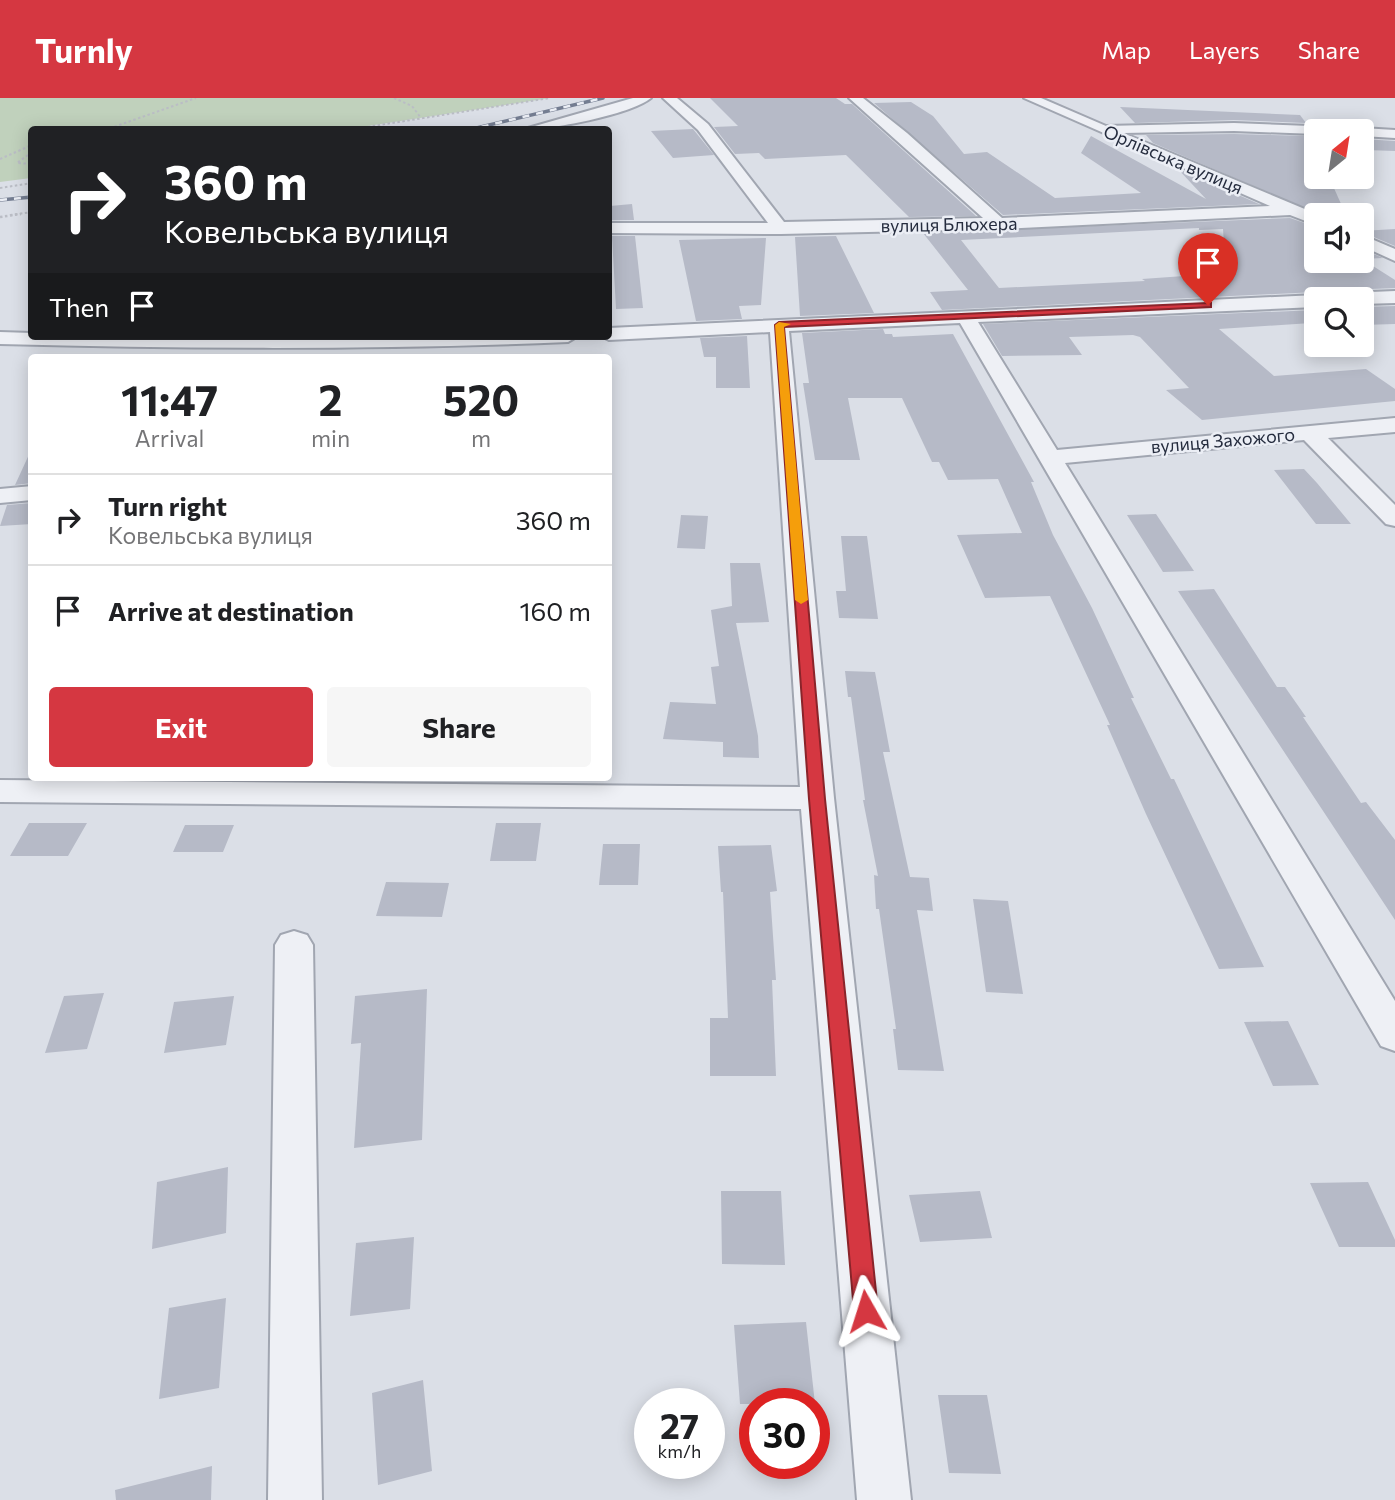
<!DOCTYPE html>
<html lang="en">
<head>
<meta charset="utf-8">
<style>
  body { margin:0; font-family:Commissioner,sans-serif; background:#f6f6f6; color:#202124; height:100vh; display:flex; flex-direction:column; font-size:26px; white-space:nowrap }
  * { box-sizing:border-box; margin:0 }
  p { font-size:23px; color:#757577 }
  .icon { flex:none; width:38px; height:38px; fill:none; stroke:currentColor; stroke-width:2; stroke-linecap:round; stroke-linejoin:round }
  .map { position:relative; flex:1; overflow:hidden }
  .side { position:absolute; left:28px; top:256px; width:584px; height:427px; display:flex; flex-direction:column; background:#fff; border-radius:7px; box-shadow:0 4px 18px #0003 }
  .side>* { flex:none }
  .top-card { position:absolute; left:28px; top:28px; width:584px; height:214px; border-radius:7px; box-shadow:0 4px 18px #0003; background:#202124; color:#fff; overflow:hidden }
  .needle { width:46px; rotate:30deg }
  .fabs { position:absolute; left:1304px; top:21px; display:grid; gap:14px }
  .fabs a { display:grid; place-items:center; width:70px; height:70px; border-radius:7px; background:#fff; box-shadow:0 4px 18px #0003; font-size:35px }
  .speed { position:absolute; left:634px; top:1290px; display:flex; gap:14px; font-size:35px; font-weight:700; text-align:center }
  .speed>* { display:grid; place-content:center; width:91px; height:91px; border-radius:50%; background:#fff; box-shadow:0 4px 18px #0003; line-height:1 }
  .speed small { font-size:18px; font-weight:400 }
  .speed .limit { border:10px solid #d22; background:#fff; color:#111 }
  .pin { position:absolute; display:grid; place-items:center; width:60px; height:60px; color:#fff; margin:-72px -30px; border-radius:50% 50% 50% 0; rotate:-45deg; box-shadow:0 0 7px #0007 }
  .pin .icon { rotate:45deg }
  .me { position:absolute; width:77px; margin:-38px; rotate:354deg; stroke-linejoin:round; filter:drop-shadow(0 0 5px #0008) }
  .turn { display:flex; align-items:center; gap:24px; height:147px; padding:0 21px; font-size:32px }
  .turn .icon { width:91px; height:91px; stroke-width:2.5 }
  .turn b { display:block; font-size:49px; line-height:60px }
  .then { display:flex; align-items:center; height:66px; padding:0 21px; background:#0003; gap:14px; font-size:26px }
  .eta { display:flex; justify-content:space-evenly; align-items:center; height:119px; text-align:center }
  .eta b { font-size:42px; font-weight:700; line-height:49px }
  .primary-button { display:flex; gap:14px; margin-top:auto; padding:14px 21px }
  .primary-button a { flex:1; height:80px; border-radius:7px; background:#d53741; color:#fff; font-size:28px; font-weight:700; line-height:80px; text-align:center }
  .primary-button a+a { background:#f6f6f6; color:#202124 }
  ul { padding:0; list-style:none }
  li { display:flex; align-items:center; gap:21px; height:91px; padding:0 21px; border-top:2px solid #e0e0e0 }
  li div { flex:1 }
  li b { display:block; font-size:26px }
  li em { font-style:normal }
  header { display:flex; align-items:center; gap:42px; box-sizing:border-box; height:98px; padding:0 35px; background:#d53741; color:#fff }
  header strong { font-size:33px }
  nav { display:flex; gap:38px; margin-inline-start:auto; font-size:24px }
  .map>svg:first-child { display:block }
</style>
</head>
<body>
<header>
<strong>Turnly</strong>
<nav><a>Map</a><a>Layers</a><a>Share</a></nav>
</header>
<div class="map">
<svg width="1395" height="1402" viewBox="0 0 1395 1402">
  <rect width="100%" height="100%" fill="#dbdfe7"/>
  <path fill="#c0d1bc" d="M0,0h550l-202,31 -316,1 -1,48 -31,4z"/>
  <path fill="#b6bac7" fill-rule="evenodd" d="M710,0h126l9,6h7l124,112 -67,1 -63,-62 -81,4 -6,-6 -24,1 -21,-27 24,-1z
    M911,4l22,14 31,38 23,-2 68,46 86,-5 -60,-40 10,-17 115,63 -29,-31 82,36 -256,11 -129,-112z
    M1120,9l180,8 6,8 -72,-3 -99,3z
    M693,31l21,26 -41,3 -22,-27z
    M1234,36l78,2 4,9v32h13l17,38h-25l-168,-72 -7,-8z
    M1362,41l33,2v10l-30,-1z
    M632,106l2,16h-23l-1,-14z
    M1290,120l26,9v34h46v-12l21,9 -21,1 33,21v8l-48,2 -11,9h-10l-10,-7 -374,18 -12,-18 38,-2 -45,-57zM1199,130v2l24,-1 3,44 -84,6 3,2 -146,7 -38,-48z
    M1395,131v17l-33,-14v-1z
    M612,138h23l8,72 -27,1z
    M836,138l38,77 -74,3 -5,-79z
    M766,140l-5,67 -22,1 3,13 -46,2 -17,-81z
    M1362,209l33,-1v18l-33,1z
    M1316,212v16l-5,-3 -92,6 55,47 92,-7 29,20v12l-193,19 -36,-30 23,-2 -49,-51 -7,-2 -64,2 13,18 -80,1 -19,-32z
    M883,231l2,5h7l1,3 60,-3 81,148h-3l22,53 39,73 42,90h-3l40,81h3l90,188 -45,2 -73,-155 -39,-89h3l-60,-129 -65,2 -28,-63 65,-2 -24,-54 -50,1 -9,-18h-7l-30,-64h-54l12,62h-45l-12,-77h6l-7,-50z
    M747,238l3,52h-34v-31h-12l-4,-19z
    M32,350v35l-17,2z
    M1304,371l13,14 34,41h-35l-42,-54z
    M32,405v21l-32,2 7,-21z
    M1156,416l38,57 -31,1 -36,-57z
    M681,417l27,1 -3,33 -28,-1z
    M841,438h26l11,83 -39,-1 -3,-27h10z
    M730,465h30l9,59 -33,1 22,113 1,22 -36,-1v-15l-60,-3 7,-37 46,2 -5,-37 8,-1 -8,-56 21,-4z
    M1214,491l63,98h8l21,30h-3l58,86 5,-1 29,38v80l-217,-329z
    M845,573l30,1 15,80h-7l27,125 19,1 4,33 -16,-1 27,161 -46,-1 -5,-41h3l-17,-120h-3l-2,-34 4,1 -15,-76h2l-14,-103h-3z
    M29,725h58l-19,33h-58z
    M496,725h45l-5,38h-46z
    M185,727h49l-11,27h-50z
    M603,746h37l-2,41h-39z
    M771,747l6,46 -7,1 6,88h-4l4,96h-66v-58h18l-5,-126h-2l-3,-46z
    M386,784l63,1 -7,34 -66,-1z
    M973,801l35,2 15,93 -37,-2z
    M427,891l-5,151 -68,8 7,-105 -10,1 4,-48z
    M104,895l-17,56 -42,4 19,-57z
    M234,898l-8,49 -62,8 10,-51z
    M1288,923l31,64 -46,1 -29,-64z
    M228,1069l-2,66 -74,16 5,-67z
    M1368,1084l27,58v7h-56l-29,-64z
    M721,1093h60l4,74 -63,-1z
    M980,1093l12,47 -72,4 -11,-47z
    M414,1139l-4,72 -60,7 6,-73z
    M226,1200l-7,90 -60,11 10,-91z
    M806,1224l9,82h-75l-6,-79z
    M423,1282l9,91 -54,14 -6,-92z
    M938,1297h49l14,79 -52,-1z
    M212,1368l-1,34h-95l-1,-10z"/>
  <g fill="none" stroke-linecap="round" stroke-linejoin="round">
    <defs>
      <path id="minor" d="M633,0h18c-21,17 -102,32 -130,32z
        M663,0h14l31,26 76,98 199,-4 -134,-120h14l44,35 95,85 268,-12 -246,-108h17l65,28 128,-3 102,4 7,4h-27v3l-82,-3 -111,2 196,82h-3v10l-26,-10 -291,14 -218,5 -172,-1v-10h159l-70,-93z
        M1362,30l33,2v8l-33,-2v-5h-6z
        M1362,137l33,14v12l-33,-15z
        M1395,193v12l-33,1v-5h-24l9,-6z
        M1316,197l8,4h-8v8l-338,15 79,128 338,-32v14l-67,6 67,67v21l-9,-2 -82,-84 -239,23 330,538v50l-14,-5 -421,-723 -171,8 45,467 77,702h-54l-56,-691 -801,-7v-22l800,7 -30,-455 -161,8 -8,-4h8v-8z
        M0,234l32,1v3h546l-10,6c-189,8 -379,7 -568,2z
        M32,388v14l-32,3v-14z
        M294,833l13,4 6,10 9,555h-54l7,-555 6,-10z"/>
    </defs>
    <use href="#minor" stroke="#a1a6b1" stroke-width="4"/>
    <path stroke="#babdc5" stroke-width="2" stroke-dasharray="2.5 2.5" stroke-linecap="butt" d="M394,0l18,8 9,12
      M105,32l91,-32
      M348,32l202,-32
      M32,54l-15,11 15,1
      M0,61l32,-14
      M0,90l32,-5
      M10,117l22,-3"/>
    <path stroke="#babdc5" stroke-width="2.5" stroke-dasharray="2.5 2.5" stroke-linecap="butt" d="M0,119l21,-3"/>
    <use href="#minor" fill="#eef0f5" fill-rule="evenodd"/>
    <defs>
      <path id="rail" d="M468,32l135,-32
        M0,102l32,-3"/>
    </defs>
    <use href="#rail" stroke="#747d91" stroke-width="3.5"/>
    <use href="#rail" stroke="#ebeef5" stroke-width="2.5" stroke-dasharray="7" stroke-linecap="butt"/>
  </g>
  <path fill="#d53741" stroke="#8a242a" stroke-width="2" d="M1208,205h3v4l-427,20 41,472 53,512 -4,8 -8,3 -8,-3 -4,-8 -45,-512 -34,-474 4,-3z"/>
  <path fill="#f59e0b" d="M779,224l12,2 -7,3 24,273 -7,4 -6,-4 -20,-275z"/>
  <g text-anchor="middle" stroke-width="5" stroke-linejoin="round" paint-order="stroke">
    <g font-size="18" fill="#252c3e" stroke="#ebeef5">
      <text transform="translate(1173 62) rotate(23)" y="6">Орлівська вулиця</text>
      <text transform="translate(949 127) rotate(-1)" y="6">вулиця Блюхера</text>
      <text transform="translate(1223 343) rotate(-5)" y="6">вулиця Захожого</text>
    </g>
  </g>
</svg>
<div class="fabs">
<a><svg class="needle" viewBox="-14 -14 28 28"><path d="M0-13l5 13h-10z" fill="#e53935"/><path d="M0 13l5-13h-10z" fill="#757577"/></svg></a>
<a><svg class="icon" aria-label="sound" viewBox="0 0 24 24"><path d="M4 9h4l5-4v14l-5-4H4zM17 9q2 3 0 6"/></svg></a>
<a><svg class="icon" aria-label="search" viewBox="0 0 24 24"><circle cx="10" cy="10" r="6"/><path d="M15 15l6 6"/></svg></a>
</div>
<div class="speed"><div>27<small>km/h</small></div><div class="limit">30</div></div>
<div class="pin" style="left:1208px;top:207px;background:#d93025"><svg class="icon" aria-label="arrive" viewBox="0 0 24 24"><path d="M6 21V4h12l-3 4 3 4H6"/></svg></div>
<svg class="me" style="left:866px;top:1213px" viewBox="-20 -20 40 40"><path d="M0-17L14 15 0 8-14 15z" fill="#d53741" stroke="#fff" stroke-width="4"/></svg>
<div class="top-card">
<div class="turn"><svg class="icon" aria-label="right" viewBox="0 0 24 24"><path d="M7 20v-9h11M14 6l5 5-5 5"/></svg><div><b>360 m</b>Ковельська вулиця</div></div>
<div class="then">Then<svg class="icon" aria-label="arrive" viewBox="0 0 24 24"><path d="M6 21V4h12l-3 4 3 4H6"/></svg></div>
</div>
<section class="side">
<div class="eta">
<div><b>11:47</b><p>Arrival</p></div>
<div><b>2</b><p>min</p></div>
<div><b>520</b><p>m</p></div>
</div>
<ul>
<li><svg class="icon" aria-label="right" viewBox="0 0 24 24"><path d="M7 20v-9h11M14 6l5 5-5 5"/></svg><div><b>Turn right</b><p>Ковельська вулиця</p></div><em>360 m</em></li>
<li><svg class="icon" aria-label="arrive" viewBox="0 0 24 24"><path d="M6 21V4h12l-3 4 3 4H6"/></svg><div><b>Arrive at destination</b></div><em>160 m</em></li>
</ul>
<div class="primary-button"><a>Exit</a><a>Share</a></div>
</section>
</div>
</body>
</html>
